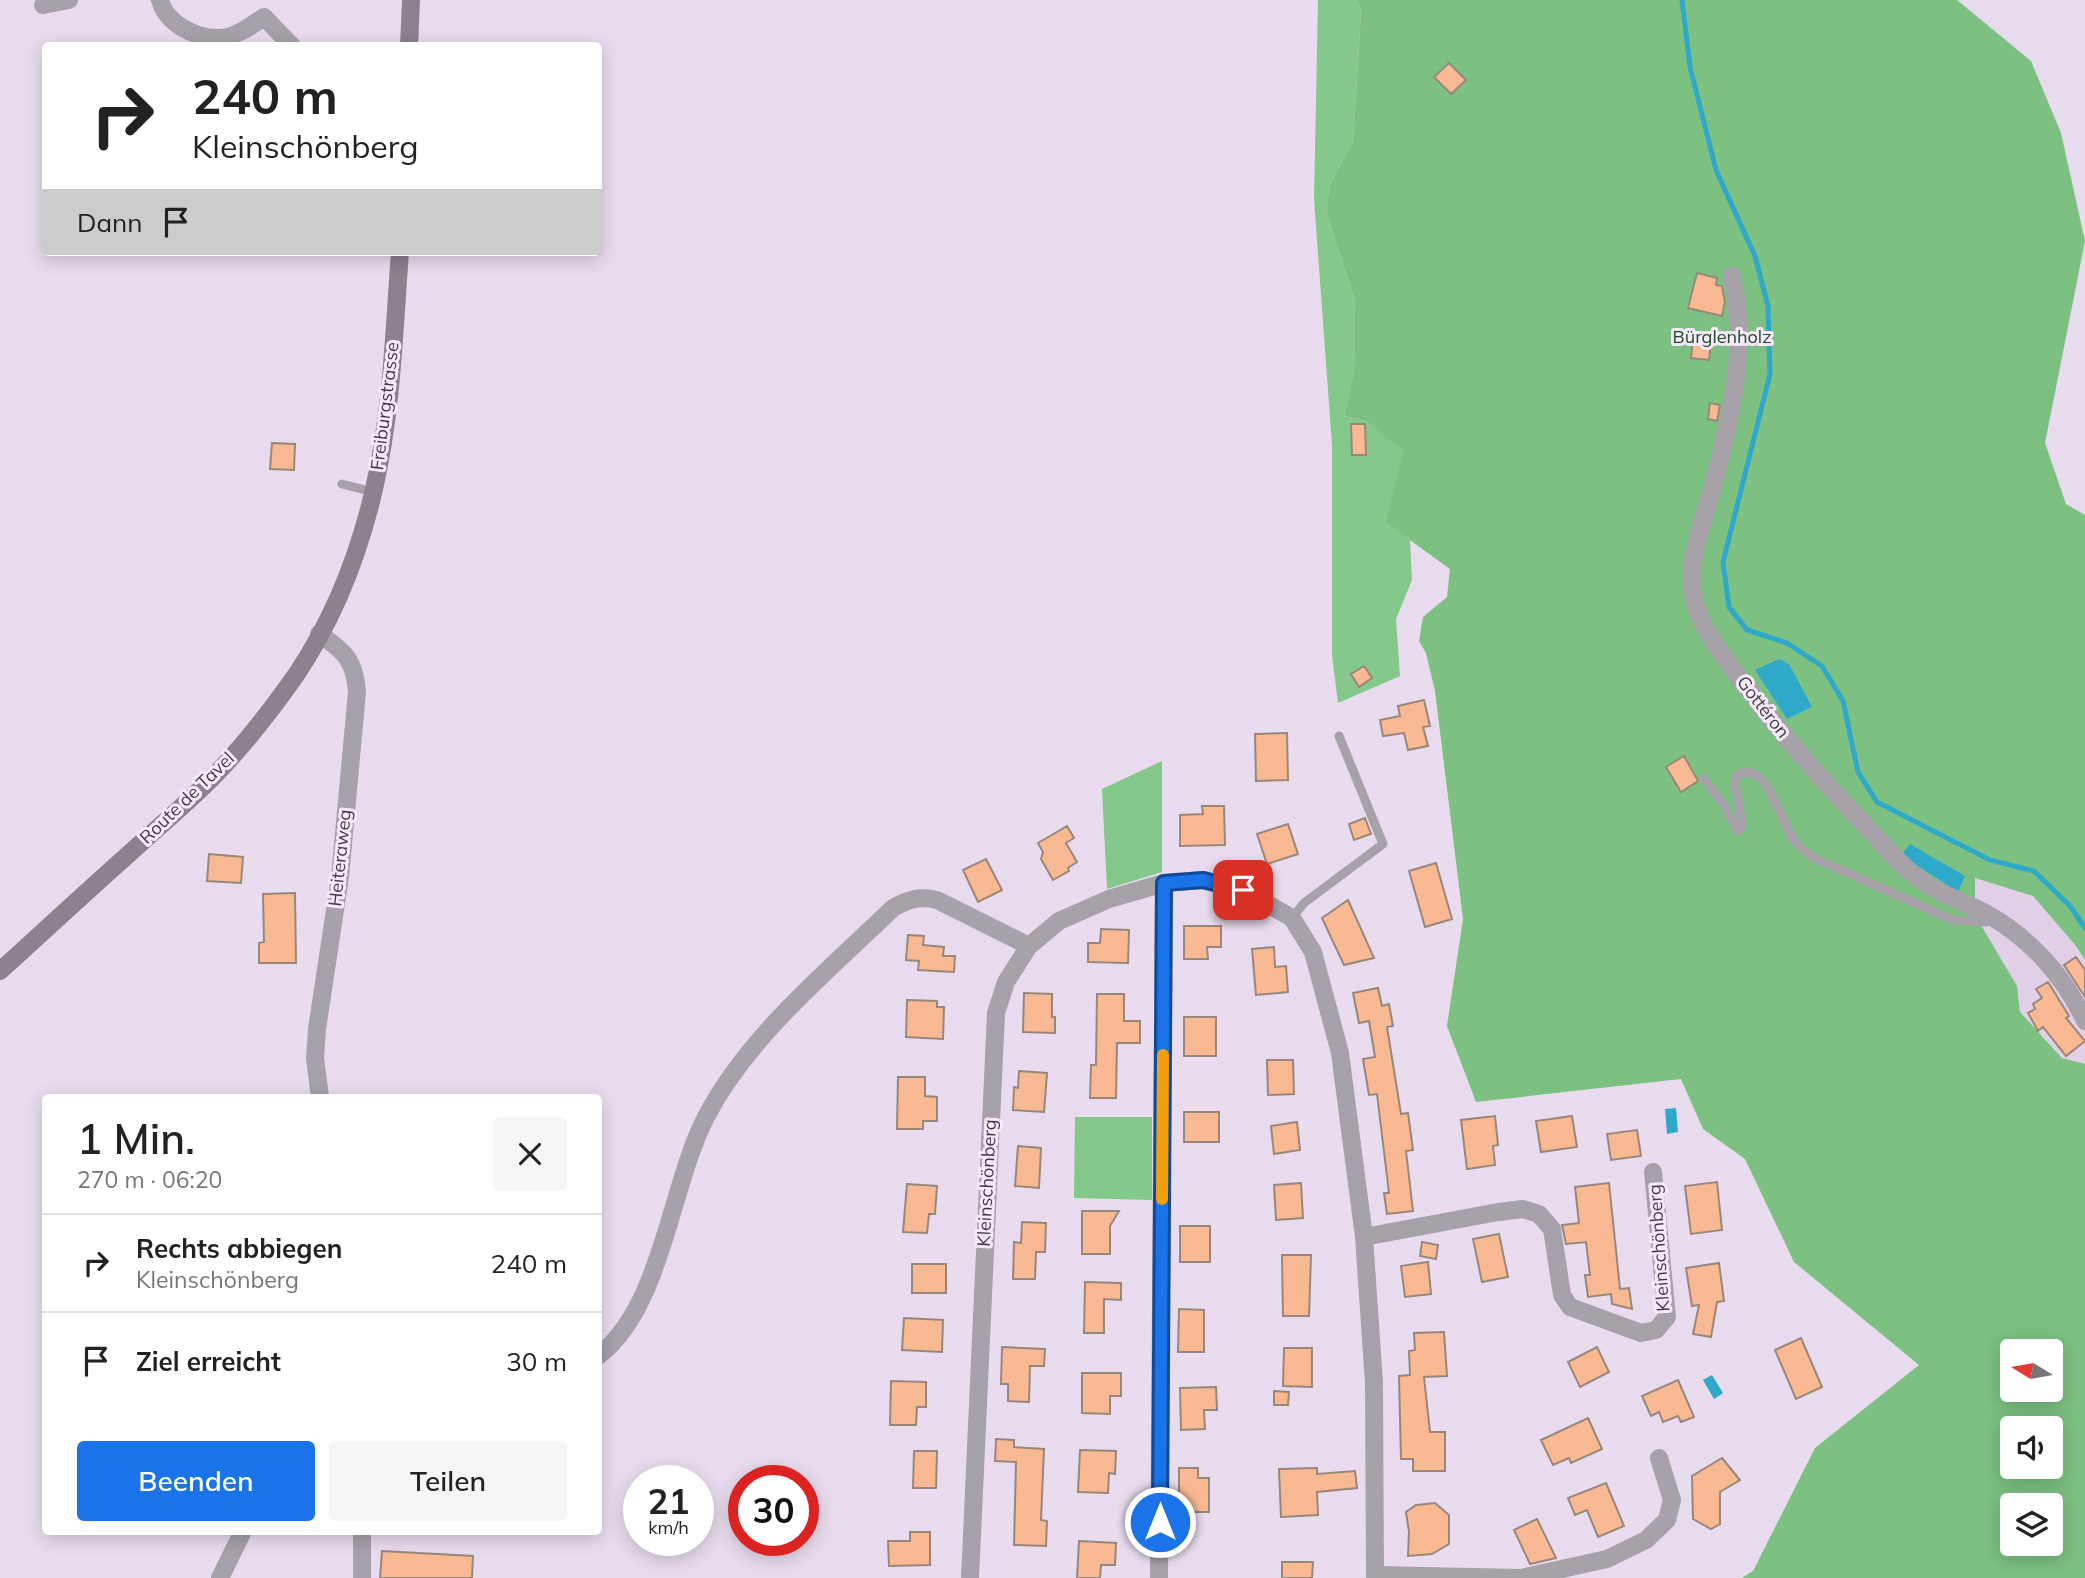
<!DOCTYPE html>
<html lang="de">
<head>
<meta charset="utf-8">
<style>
  body { margin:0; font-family:Mulish,sans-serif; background:#f6f6f6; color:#222; height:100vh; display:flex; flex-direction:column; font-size:26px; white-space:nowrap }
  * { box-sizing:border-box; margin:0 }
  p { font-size:23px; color:#767676 }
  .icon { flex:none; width:38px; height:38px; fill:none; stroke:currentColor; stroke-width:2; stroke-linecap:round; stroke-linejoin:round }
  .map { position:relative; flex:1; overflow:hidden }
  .panel { position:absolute; left:42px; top:1094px; width:560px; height:441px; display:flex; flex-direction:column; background:#fff; border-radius:7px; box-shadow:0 4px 18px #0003 }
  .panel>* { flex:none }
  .top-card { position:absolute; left:42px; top:42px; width:560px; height:214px; border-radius:7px; box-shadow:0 4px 18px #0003; background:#fff; color:#222; overflow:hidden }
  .needle { width:46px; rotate:281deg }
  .buttons { position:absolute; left:2000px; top:1339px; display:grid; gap:14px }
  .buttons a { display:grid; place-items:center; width:63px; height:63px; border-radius:7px; background:#fff; box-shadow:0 4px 18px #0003; font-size:35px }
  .speed { position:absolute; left:623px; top:1465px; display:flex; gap:14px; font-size:35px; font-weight:700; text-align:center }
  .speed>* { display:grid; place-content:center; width:91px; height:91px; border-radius:50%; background:#fff; box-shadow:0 4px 18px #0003; line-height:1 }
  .speed small { font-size:18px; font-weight:400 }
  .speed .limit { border:10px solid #d22; background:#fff; color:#111 }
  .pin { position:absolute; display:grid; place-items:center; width:60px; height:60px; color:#fff; margin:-30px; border-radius:14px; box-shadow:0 4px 10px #0006 }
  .me { position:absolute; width:77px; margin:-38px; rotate:0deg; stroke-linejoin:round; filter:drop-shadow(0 0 5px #0008) }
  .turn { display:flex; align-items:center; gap:24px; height:147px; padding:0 35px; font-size:32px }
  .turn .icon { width:91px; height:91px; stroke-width:2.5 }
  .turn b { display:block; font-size:49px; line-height:60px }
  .then { display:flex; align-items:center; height:66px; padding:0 35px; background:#0003; gap:14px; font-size:26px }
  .round { display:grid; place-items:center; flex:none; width:74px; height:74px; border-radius:7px; background:#f6f6f6 }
  .overview { display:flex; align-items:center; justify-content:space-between; height:119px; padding:0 35px }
  h1 { font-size:42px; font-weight:600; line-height:52px }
  .cta { display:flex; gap:14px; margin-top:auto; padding:14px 35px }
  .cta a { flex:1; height:80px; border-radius:7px; background:#1a73e8; color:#fff; font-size:28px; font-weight:600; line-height:80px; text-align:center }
  .cta a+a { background:#f6f6f6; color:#222 }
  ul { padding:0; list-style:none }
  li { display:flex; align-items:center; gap:21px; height:98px; padding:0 35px; border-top:2px solid #e0e0e0 }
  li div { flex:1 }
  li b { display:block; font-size:26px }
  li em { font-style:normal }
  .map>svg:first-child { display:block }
</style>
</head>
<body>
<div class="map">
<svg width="2085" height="1578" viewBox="0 0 2085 1578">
  <rect width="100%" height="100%" fill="#e9dcee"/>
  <path fill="#e2d0e9" d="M1975,878l58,18 43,50 9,14v104l-22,-6 -43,-46 -3,-26 -42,-71z"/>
  <path fill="#85c88b" d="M1318,0h39l4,11 -8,131 -23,42 -4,27 29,90 -1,71 -10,44 22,5 39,30 -20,71 25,18 2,40 -16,39 4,57 -62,27 -6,-48v-210l-18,-246z
    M1162,761v111l-55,17 -5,-100z
    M1075,1117h77v83l-78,-2z"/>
  <path fill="#7cc082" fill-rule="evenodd" d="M1357,0h600l74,61 30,72 24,108 -40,202 21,61 19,11v445l-9,-14 -43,-50 -58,-18v37l42,71 3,26 42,46 23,6v514h-343l11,-7 62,-123 104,-83 -125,-103 -49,-103 -42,-30 -22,-50 -205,23 -29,-76 16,-107 -28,-228 -9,-38 -7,-12 4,-24 24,-20 3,-28 -65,-47 19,-71 -38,-30 -22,-5 10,-44 1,-71 -29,-90 4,-27 23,-42 8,-131zM2012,1351h39v39h-39zM2012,1428h39v38h-39zM2012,1505h39v39h-39z"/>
  <path fill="#2fa9c9" d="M1779,659l10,5 23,43 -25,12 -32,-49z
    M1910,844l55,32 -7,16 -57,-37z
    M1676,1108l2,24 -11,2 -2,-25z
    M1712,1375l11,18 -9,6 -11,-19z"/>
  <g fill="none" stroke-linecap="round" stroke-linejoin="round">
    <path stroke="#2fa9c9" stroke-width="5" d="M1682,0l8,67 26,103 39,86 13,50 2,68 -47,188 6,45 18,23 40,13 35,23 21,35 15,71 19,30 113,58 44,11 36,35 15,22"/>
  </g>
  <path fill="#f9ba93" stroke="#9a877c" stroke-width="2" d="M1449,63l17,17 -15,14 -17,-17z
    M1697,273l20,5 -1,7 6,1 3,16 -3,14 -34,-8z
    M1693,340l18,2 -2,18 -18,-2z
    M1710,403l10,2 -3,16 -9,-2z
    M1351,424h14l1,31h-14z
    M272,443l23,1 -1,26 -24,-1z
    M1364,666l8,12 -13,9 -8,-13z
    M1424,700l6,26 -7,1 5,19 -20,4 -4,-17 -21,3 -3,-16 20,-4 -2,-10z
    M1287,733l1,47 -32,1 -1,-47z
    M1684,756l14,25 -17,11 -15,-25z
    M1202,806h22l1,39 -45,1v-31l23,-1z
    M1365,818l6,16 -17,6 -5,-16z
    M1288,824l10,30 -31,10 -10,-30z
    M1067,826l7,12 -8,5 11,19 -9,6 1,3 -16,9 -12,-21 2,-7 -5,-9z
    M209,854l34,3 -2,26 -34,-2z
    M986,859l16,31 -24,12 -15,-32z
    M1436,863l16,56 -27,8 -16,-56z
    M295,893l1,70h-37v-20l5,-1 -1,-48z
    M1348,900l26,58 -30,7 -22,-47z
    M1184,926h37v21h-14l1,12h-24z
    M1101,929l28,1 -1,33 -40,-1v-19h12z
    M908,935l16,1 -1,9 21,2 -1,9h12l-1,16 -36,-2 1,-9 -13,-1z
    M1274,947l1,20 11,-1 2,26 -32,3 -4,-46z
    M2076,957l9,13v27l-21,-32z
    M2048,982l21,34 -3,2 19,23 -19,15 -23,-29 -5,4 -10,-18 7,-4 -2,-5 9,-6 -6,-9z
    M1378,988l4,18 7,-2 4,22 -6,1 14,87 7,-1 5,37 -7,1 7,60 -26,3 -3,-21h5l-12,-99 -8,1 -6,-36 12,-2 -6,-36 -10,2 -6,-30z
    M1024,993l28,1v23h3v16l-32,-1z
    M1097,994h27v27h16v22h-23l-1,55h-26l1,-33h5z
    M907,1000l30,1v6h7l-1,32 -37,-2z
    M1184,1017h32v39h-32z
    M1267,1060h26l1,34 -26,1z
    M1019,1071l28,2 -3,39 -31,-2 1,-23 4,1z
    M898,1077h27v19l12,1v24h-14v8h-26z
    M1184,1112h35v30h-35z
    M1495,1116l3,29 -5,1 2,19 -28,4 -6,-49z
    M1572,1116l5,31 -36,5 -5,-31z
    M1297,1122l3,28 -26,4 -3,-28z
    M1637,1130l4,26 -30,4 -4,-26z
    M1018,1146l23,2 -2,40 -24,-2z
    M1717,1182l5,48 -31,4 -6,-48z
    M1301,1183l2,35 -27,2 -2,-35z
    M1609,1183l11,106 9,-1 3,21 -20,-5 -1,-10 -23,3 -3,-22h5l-4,-33 -20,2 -4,-19 17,-2 -4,-36z
    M907,1184l30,2 -2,28h-6l-2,19 -24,-1z
    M1082,1211h37l-9,15v28h-28z
    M1022,1222l24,1 -1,29h-9l-1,27h-22l1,-37 7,1z
    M1180,1226h30v36h-30z
    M1499,1234l9,43 -26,5 -9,-43z
    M1422,1242l16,3 -2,14 -16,-3z
    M1282,1255h29l-2,61h-26z
    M1428,1262l3,32 -26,3 -4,-31z
    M1719,1263l5,38 -7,1 -6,35 -18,-3 6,-29 -7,1 -6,-38z
    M912,1264h34v29h-34z
    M1085,1282l36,1v17l-17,-1v34h-20z
    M1179,1309l25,1v42h-26z
    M904,1318l39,2 -1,32 -40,-2z
    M1444,1332l3,44 -23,1 6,55h15v39h-32v-12h-12l-2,-83 11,-1 -1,-24 6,-1 -1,-17z
    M1801,1338l21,49 -26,12 -21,-49z
    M1002,1347l43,2 -1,17h-14l-1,36 -21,-1v-17h-7z
    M1597,1347l12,25 -29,15 -12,-25z
    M1284,1348h28v39l-29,-1z
    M1082,1373h39v23h-11v18l-28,-1z
    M1678,1380l16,37 -13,5 -3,-6 -15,6 -4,-10 -8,4 -9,-20z
    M891,1381l35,1v25h-9l-1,18h-26z
    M1216,1387l1,23h-13l1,19 -24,1 -1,-42z
    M1274,1391l15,1 -1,13h-14z
    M1588,1418l14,31 -31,14 -2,-5 -16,7 -12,-25z
    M996,1439l18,1v7l30,2 -3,71 6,1 -1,25 -32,-1 2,-83 -21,-1z
    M1080,1450l36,1 -1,23 -6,-1 -1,20 -30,-1z
    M914,1451h23l-1,37h-23z
    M1722,1458l18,22 -20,12v32l-9,5 -18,-10 -1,-43z
    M1179,1468h19v10h11v34h-30z
    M1317,1468v6l38,-3 2,17 -40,4 1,23 -37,2 -2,-48z
    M1606,1483l18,43 -26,11 -11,-27 -12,5 -7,-17z
    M1435,1503l14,12v29l-17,10 -24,2 1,-24 -3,-20 10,-7z
    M1537,1519l19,39 -26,6 -16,-34z
    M910,1532h20v33l-41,1 -1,-25h22z
    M1079,1541l37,2 -1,22h-14l-1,13h-23z
    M382,1551l91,5 -1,22h-92z
    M1282,1562h31l-1,16h-30z"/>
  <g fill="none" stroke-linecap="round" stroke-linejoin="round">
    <path stroke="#a7a1a9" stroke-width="9" d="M342,484l31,8
      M1704,779l21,27 13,25 4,-4v-5l-7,-37 2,-10c29,-16 42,42 55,62 6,10 15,16 24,22l137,61 32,2 9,-2
      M1292,918l12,-15 79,-59 -44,-108"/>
    <path stroke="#a7a1a9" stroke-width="18" d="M160,0c6,23 34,38 58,38 16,0 33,-12 46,-21l28,29
      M43,5l26,-5
      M1732,276c17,71 -2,145 -20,214 -9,33 -26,74 -18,108 6,28 24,51 41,74 39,54 83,104 130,153 16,17 33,38 52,52 21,17 46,24 70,37 43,24 77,62 98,107
      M319,634c26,17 36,27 38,58l-17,185 -23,152 -2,29 5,39
      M1364,1237l134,-25 25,-3 16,5 13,15 10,66 8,12 71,26 15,-3 11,-13 -14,-145
      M598,1356c64,-48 72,-170 108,-239 42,-81 122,-146 187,-209 16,-9 26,-12 44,-8l92,46
      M1376,1575l145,3 86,-19 39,-19 21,-20 5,-20 -13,-42
      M220,1578l23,-47
      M362,1578v-47
      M970,1578l26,-565 10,-31 23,-36 30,-25 50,-22 55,-16 39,-3 40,10 49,28 21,34 27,101 24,184 10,146 1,195
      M1159,1578l5,-695"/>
    <path stroke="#8b828d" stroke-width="18" d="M409,46l2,-46
      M0,971c43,-39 86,-79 130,-118 28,-26 59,-51 86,-79 29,-30 56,-65 80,-99 37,-55 63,-121 78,-186 18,-77 20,-158 26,-237"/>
  </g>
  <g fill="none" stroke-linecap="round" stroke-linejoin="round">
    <defs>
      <path id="route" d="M1160,1522l4,-639 39,-3 40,10"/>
    </defs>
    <use href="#route" stroke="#114b97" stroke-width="18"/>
    <use href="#route" stroke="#1a73e8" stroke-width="12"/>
    <path stroke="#f59e0b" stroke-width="12" d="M1162,1199l1,-144"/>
  </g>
  <g text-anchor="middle" stroke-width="6" stroke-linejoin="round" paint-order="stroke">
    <g font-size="18" fill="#1b4b22" stroke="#f6e9fb">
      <text x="1722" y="343">Bürglenholz</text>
    </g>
    <g font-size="18" fill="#403b42" stroke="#f6e9fb">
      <text transform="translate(385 406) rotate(-83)" y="6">Freiburgstrasse</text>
      <text transform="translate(1763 707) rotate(52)" y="6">Gottéron</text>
      <text transform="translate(187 798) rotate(-44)" y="6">Route de Tavel</text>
      <text transform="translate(340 858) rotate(-84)" y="6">Heiteraweg</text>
      <text transform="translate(987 1183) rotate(-87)" y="6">Kleinschönberg</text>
      <text transform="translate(1659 1248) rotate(-94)" y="6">Kleinschönberg</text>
    </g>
  </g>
</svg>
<div class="buttons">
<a><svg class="needle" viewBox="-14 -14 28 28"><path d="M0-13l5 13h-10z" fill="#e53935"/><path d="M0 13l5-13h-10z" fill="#767676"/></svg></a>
<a><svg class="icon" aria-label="sound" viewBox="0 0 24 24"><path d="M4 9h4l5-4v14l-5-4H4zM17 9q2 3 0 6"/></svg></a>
<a><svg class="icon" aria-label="layers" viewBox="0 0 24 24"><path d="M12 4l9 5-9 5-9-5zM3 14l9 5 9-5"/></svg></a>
</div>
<div class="speed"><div>21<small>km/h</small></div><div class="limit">30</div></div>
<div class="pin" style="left:1243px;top:890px;background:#d93025"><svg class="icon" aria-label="arrive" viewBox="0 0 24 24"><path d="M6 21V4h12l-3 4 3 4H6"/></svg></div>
<svg class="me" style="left:1160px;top:1522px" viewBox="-20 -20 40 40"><circle r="17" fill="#1a73e8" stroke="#fff" stroke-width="3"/><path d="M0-11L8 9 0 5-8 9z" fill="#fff"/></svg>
<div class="top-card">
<div class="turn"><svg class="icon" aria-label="right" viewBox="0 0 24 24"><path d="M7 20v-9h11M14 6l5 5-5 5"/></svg><div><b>240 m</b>Kleinschönberg</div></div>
<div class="then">Dann<svg class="icon" aria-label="arrive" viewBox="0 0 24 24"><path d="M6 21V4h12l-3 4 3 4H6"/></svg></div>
</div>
<section class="panel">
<div class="overview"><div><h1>1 Min.</h1><p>270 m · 06:20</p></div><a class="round"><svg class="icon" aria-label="close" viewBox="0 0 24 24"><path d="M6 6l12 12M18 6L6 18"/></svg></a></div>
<ul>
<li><svg class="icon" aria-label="right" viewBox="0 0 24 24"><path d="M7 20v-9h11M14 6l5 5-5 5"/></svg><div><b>Rechts abbiegen</b><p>Kleinschönberg</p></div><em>240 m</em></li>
<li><svg class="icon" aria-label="arrive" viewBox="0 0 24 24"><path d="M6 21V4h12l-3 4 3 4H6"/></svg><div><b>Ziel erreicht</b></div><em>30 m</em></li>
</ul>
<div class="cta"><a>Beenden</a><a>Teilen</a></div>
</section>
</div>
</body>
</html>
